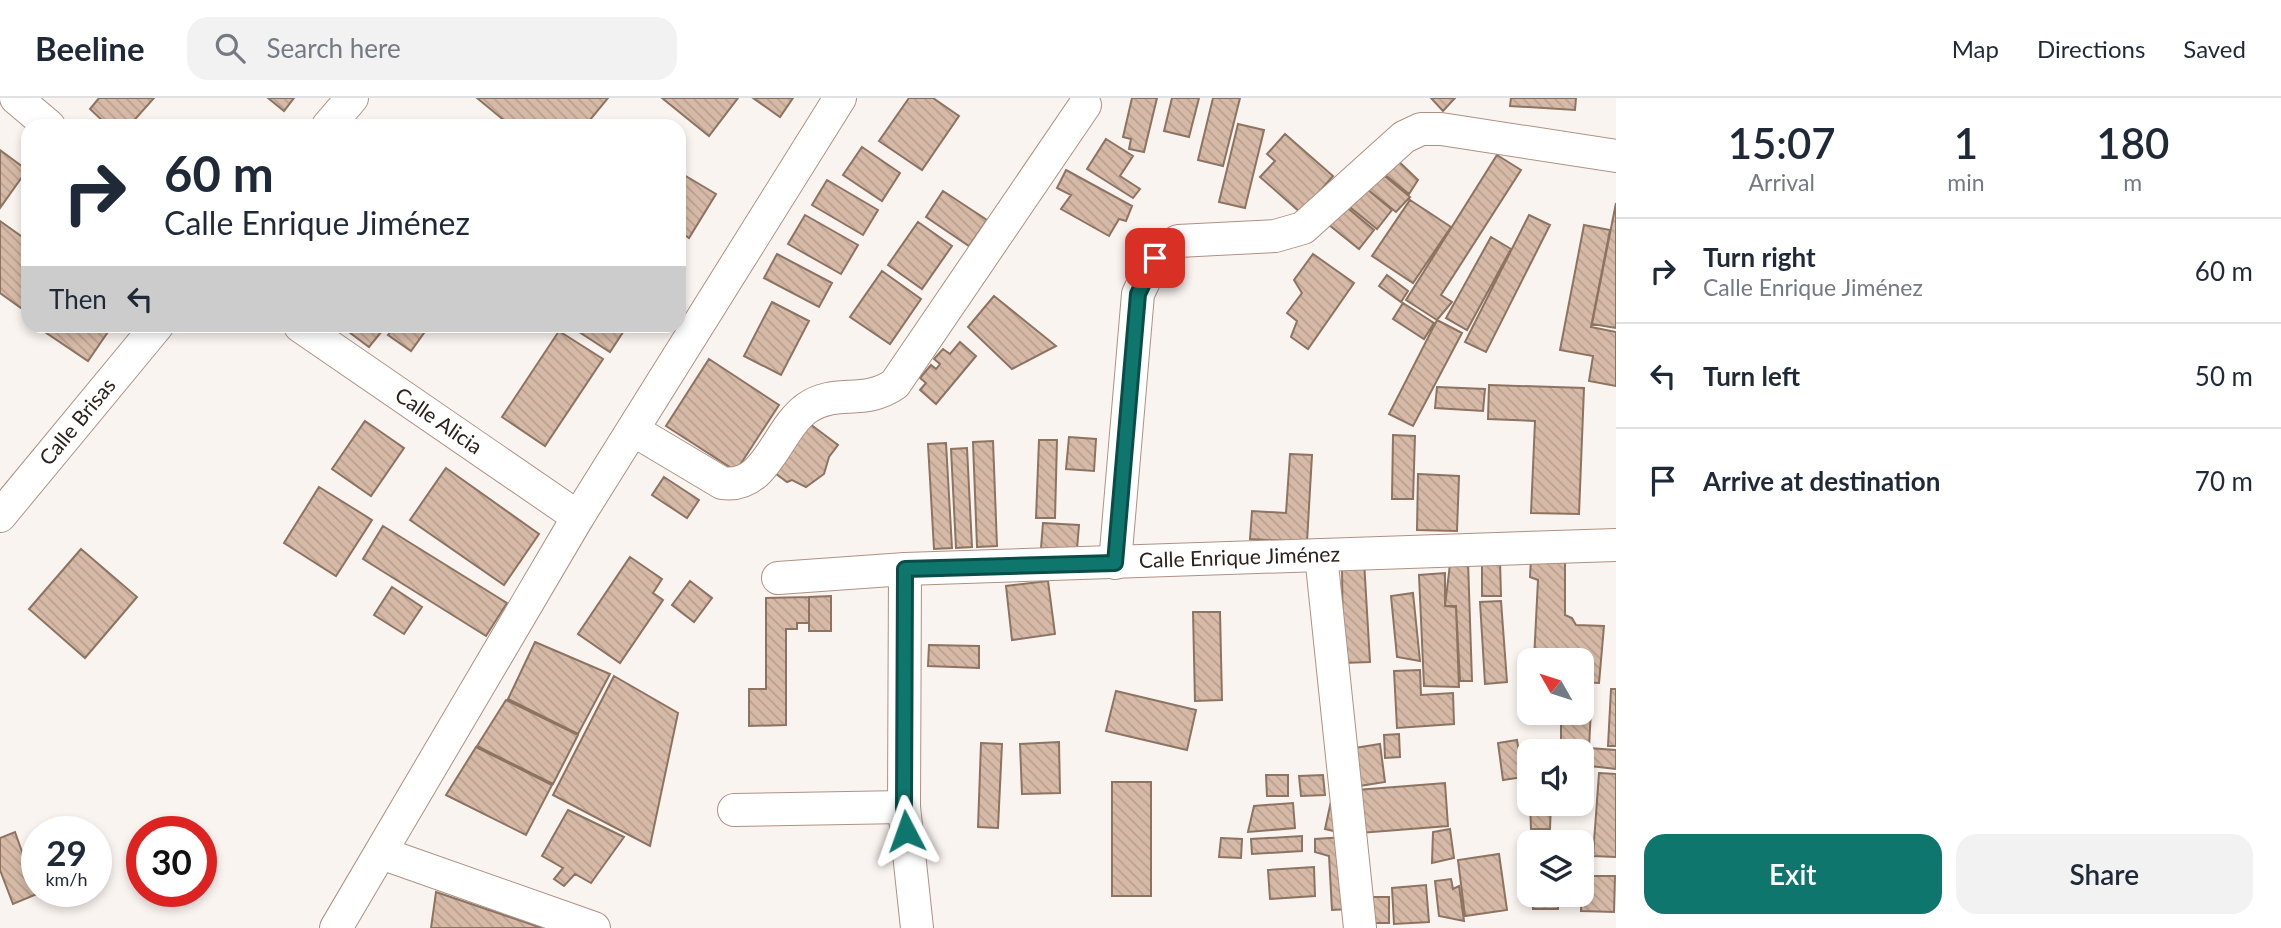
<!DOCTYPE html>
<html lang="en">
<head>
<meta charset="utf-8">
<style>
  body { margin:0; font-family:Lato,sans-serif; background:#f2f2f3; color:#1f2937; height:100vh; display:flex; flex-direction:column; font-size:26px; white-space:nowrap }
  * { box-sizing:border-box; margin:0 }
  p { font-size:23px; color:#747a83 }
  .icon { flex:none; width:38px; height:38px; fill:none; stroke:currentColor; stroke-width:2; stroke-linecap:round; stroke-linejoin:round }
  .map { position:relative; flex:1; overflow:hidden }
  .details { display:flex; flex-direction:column; background:#fff; width:665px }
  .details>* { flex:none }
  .banner { position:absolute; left:21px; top:21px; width:665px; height:214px; border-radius:21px; box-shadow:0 4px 10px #0003; background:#fff; color:#1f2937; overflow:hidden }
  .needle { width:46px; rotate:309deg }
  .controls { position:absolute; left:1517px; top:550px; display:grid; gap:14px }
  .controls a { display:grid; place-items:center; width:77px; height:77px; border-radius:14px; background:#fff; box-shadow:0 4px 10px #0003; font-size:35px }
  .speed { position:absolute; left:21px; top:718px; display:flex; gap:14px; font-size:35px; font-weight:700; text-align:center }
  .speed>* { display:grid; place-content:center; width:91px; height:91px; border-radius:50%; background:#fff; box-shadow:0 4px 10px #0003; line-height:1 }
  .speed small { font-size:18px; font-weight:400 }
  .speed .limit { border:10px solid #d22; background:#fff; color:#111 }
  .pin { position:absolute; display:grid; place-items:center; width:60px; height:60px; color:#fff; margin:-30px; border-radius:14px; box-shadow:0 4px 10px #0006 }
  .me { position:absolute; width:77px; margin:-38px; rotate:356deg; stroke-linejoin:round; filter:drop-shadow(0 0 5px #0008) }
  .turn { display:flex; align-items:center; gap:24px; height:147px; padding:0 28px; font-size:32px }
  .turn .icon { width:91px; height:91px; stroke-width:2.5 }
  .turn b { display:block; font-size:49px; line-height:60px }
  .then { display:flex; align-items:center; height:66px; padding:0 28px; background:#0003; gap:14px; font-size:26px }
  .eta { display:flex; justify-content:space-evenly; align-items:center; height:119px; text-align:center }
  .eta b { font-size:42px; font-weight:600; line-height:49px }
  .primary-button { display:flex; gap:14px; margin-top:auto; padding:14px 28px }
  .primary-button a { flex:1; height:80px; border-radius:21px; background:#0f766e; color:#fff; font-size:28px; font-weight:600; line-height:80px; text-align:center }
  .primary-button a+a { background:#f2f2f3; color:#1f2937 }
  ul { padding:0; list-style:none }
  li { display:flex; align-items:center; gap:21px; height:105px; padding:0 28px; border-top:2px solid #e0e1e3 }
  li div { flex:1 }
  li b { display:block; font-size:26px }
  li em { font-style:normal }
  header { display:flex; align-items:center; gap:42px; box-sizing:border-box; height:98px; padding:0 35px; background:#fff; border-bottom:2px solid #e0e1e3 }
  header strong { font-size:33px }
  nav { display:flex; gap:38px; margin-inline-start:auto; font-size:24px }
  .search { width:490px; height:63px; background:#f2f2f3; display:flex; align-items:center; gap:18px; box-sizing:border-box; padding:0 24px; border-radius:21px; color:#747a83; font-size:26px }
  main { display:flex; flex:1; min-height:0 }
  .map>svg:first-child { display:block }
</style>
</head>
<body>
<header>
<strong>Beeline</strong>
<div class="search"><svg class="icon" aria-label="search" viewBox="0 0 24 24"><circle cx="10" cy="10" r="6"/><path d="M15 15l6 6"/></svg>Search here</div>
<nav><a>Map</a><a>Directions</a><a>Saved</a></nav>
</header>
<main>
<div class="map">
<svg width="1616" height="830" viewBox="0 0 1616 830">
  <defs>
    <pattern id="building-back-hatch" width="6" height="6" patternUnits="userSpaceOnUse" patternTransform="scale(1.75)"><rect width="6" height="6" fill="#d6baa7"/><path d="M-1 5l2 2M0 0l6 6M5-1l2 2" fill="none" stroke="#b8a08f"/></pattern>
  </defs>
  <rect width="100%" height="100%" fill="#faf4f0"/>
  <path fill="url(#building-back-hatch)" stroke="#8d7361" stroke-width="2" d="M99,0h55l-25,28h-21l-18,-17z
    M268,0h26l-10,13z
    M477,0h131l-23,28h-74z
    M662,0h76l-29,38z
    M753,0h40l-13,19z
    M909,0h24l26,18 -37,54 -43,-29z
    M1132,0h25l-13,54 -15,-3 2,-10 -8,-2z
    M1172,0h27l-10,39 -25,-6z
    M1213,0h27l-17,68 -25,-6z
    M1431,0h24l-12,13z
    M1511,0h65l-1,12 -65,-4z
    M1238,26l26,6 -19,78 -26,-6z
    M1285,36l48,42 -32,37 -41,-36 15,-16 -8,-7z
    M1106,41l27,17 -13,20 20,13 -7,9 -46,-29z
    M862,49l38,26 -18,28 -39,-26z
    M0,52l27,20 -27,38z
    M1392,57l26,25 -9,14 -31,-25z
    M1497,57l24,15 -80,125 11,7 -15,18 -31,-20z
    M1375,70l35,29 -14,15 -34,-27z
    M1066,72l66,36 -6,15 -7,-2 -10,17 -48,-27 10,-14 -14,-7z
    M679,74l37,22 -27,44 -10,-7z
    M827,82l51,30 -15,25 -51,-30z
    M1361,86l31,26 -15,19 -31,-25z
    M943,93l44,29 -18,26 -43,-29z
    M1410,102l41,27 -38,56 -41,-27z
    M1616,105v125l-24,-4z
    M1344,107l30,25 -15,19 -31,-25z
    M805,117l53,30 -17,29 -53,-30z
    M1529,117l21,10 -64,127 -21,-10z
    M0,123l28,20v57l-7,10 -21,-15z
    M918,124l34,24 -30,43 -34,-24z
    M1584,127l26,5 -19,97 25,5v54l-27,-5 4,-25 -33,-6z
    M1491,139l20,12 -44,81 -21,-12z
    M777,156l55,29 -13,24 -55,-29z
    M1313,156l41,29 -46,66 -17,-12 6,-16 -10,-8 15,-20 -8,-13z
    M882,173l39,28 -31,45 -40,-27z
    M1387,177l21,16 -7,11 -22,-16z
    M994,198l62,50 -44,23 -44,-42z
    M772,204l37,19 -28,54 -37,-19z
    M1403,205l31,20 -10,16 -31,-20z
    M1437,222l25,13 -49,93 -24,-12z
    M36,228h76l-24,35z
    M341,228h45l-17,21z
    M395,228h34l-18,25 -23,-16z
    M570,228h57l-17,26z
    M559,233l44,28 -58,87 -43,-29z
    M960,244l16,14 -40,48 -16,-14 6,-7 -6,-5 11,-13 5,4 4,-5 -6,-5 9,-10 7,5z
    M709,261l70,46 -43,66 -70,-45z
    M1489,287l95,3 -5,126 -48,-1 4,-92 -47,-2z
    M1437,289l48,2 -2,22 -48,-3z
    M365,323l39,27 -33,48 -39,-27z
    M810,326l28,21 -9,12 -5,17 -18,13 -14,-7 -5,2 -16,-12z
    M1393,337l22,1 -2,63h-21z
    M1069,339l27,2 -2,32 -28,-2z
    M1039,342h18l-2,78h-19z
    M993,343l4,105 -20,1 -4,-105z
    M946,345l6,105 -18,1 -6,-105z
    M967,350l5,99 -16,1 -5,-99z
    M1290,356l22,1 -5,87 -57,-3 2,-28 34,2z
    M446,370l93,66 -35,51 -94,-65z
    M1418,376l41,2 -2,55 -40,-1z
    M664,379l35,23 -12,18 -35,-23z
    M319,389l53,33 -36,56 -52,-33z
    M1043,425l36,2 -2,24 -36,-1z
    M383,428l124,77 -21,33 -123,-77z
    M81,451l56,48 -52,61 -56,-49z
    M1565,458v59l7,3 4,7 28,1 -5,57 -17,-1v-22h-48l4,-80 -8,-3 1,-19z
    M630,459l32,22 -9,14 10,7 -43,63 -42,-29z
    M1364,463l6,101 -27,1 -1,-98z
    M1468,463l4,120h-12l-4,-75h-11l5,-42z
    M1482,463h18l1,35h-19z
    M1445,475v33l11,1 3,80 -35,-1 -5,-111z
    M690,483l22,17 -18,24 -22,-17z
    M1048,483l7,53 -43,6 -6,-54z
    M392,489l30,20 -18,27 -30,-19z
    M1413,495l7,68 -23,-4 -6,-61z
    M831,498v35h-22v-34z
    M809,499v26h-12v6h-11v96l-37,1v-37h17v-91z
    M1501,503l6,81 -22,2 -5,-82z
    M1193,514h27l2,88 -27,1z
    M535,544l75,32 -32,60 -70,-35z
    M929,547l50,1v22l-51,-2z
    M1420,572l1,25 32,-2 1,31 -57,4 -3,-57z
    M614,578l64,37 -28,133 -97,-51z
    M1582,591l10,1 -3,58 27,2v19l-34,-4v-14h-21v-39h21z
    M1611,591h5v57h-8z
    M1116,593l80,19 -9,40 -81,-19z
    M506,602l72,35 -25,49 -76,-38z
    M1399,636l1,23 -15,1 -1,-23z
    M1517,642l6,37 -20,3 -5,-37z
    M1555,643l-1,10h-24v5l-1,-13z
    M1059,644l1,51 -38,1 -2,-50z
    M981,645l21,1 -4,84 -20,-1z
    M1380,646l5,38 -32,5 -5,-38z
    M476,649l76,38 -26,50 -80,-40z
    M1599,675l17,1v83l-23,-1z
    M1266,677h22v21h-21z
    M1323,677l2,20 -24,1 -2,-20z
    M1112,684h39v114h-39z
    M1445,685l3,43 -88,7 -3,-43z
    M1333,694l13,42 -21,-5z
    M1293,705l2,25 -47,4 6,-26z
    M1530,705h21l-1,26h-19z
    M568,712l56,27 -33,46 -16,-9 -11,12 -10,-7 9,-11 -21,-12z
    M1450,731l4,29 -22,5 1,-31z
    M15,734l22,62 -24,10 -13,-34v-32z
    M1302,738v15l-50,3 -1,-15z
    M1345,739l4,72 -17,1 -3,-54 -14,-4v-13z
    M1221,740l21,1 -1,19 -22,-1z
    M1499,756l8,56 -42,6 -7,-56z
    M1314,769l1,29 -45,3 -2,-29z
    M1582,778h33l-1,36 -33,-1z
    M1451,781l2,10 6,-3 5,35 -25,-5 -4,-35z
    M1426,787l3,37 -35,2 -2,-36z
    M436,794l106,36h-111z
    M1533,796h25v15h-25z
    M1367,799h22v26h-21z"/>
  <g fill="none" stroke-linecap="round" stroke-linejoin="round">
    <defs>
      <g id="minor">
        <path d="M16,0l33,28"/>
        <path d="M328,28l24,-28"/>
        <path id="s1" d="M300,228l278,191"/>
        <path d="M633,332l89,53c45,7 54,-53 85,-75 28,-20 57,-2 88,-24l190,-279"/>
        <path id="s2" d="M0,418l157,-190"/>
        <path d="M1321,457l39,373"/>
        <path d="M1115,465l23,-269 17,-36 23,-17 97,-5 28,-8 101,-91 17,-8h20l175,27"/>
        <path d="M905,471l-1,238 13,121"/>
        <path id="s3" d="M778,480l127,-9 711,-24"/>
        <path d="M734,712l170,-3"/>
        <path d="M381,755l213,75"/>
        <path d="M336,830l242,-411 262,-419"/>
      </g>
    </defs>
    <use href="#minor" stroke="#ae9182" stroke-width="34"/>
    <use href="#minor" stroke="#fff" stroke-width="32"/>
  </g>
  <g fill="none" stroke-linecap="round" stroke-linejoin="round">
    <defs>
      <path id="route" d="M906,733l-2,-24 1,-238 210,-6 23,-269 17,-36"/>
    </defs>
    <use href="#route" stroke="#0a4d48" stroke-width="18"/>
    <use href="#route" stroke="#0f766e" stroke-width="12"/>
  </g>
  <g text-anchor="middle" stroke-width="7" stroke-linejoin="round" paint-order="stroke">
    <g font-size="21" fill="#2c211b" stroke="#faf4f0">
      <text dy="7" stroke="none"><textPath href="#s2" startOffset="122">Calle Brisas</textPath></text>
      <text dy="7" stroke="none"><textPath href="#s1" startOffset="168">Calle Alicia</textPath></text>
      <text dy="7" stroke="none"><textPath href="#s3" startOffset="462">Calle Enrique Jiménez</textPath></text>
    </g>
  </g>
</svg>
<div class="controls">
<a><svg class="needle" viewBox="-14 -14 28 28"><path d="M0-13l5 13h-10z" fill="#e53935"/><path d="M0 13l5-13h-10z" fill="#747a83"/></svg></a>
<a><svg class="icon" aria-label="sound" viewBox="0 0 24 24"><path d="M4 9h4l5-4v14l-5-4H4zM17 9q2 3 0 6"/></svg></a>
<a><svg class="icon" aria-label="layers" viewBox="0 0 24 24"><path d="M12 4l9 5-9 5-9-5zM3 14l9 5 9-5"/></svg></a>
</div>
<div class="speed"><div>29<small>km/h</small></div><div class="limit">30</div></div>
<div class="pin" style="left:1155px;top:160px;background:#d93025"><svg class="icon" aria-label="arrive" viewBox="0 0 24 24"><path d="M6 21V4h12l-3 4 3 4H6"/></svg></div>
<svg class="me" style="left:906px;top:733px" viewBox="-20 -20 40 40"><path d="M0-17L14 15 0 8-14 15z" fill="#0f766e" stroke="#fff" stroke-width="4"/></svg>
<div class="banner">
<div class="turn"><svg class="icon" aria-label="right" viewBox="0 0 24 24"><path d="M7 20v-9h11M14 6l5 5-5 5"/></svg><div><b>60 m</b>Calle Enrique Jiménez</div></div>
<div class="then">Then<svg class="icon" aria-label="left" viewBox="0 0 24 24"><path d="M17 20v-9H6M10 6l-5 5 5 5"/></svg></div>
</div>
</div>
<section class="details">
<div class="eta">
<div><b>15:07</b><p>Arrival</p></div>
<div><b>1</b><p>min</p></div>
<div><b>180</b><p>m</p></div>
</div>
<ul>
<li><svg class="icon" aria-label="right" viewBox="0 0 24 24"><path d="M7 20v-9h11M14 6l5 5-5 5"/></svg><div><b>Turn right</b><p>Calle Enrique Jiménez</p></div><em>60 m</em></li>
<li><svg class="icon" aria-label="left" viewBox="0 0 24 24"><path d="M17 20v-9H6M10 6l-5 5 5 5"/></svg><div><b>Turn left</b></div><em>50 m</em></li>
<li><svg class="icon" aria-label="arrive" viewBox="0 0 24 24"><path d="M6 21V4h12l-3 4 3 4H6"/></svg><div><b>Arrive at destination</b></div><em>70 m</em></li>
</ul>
<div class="primary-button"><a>Exit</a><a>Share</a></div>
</section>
</main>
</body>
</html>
